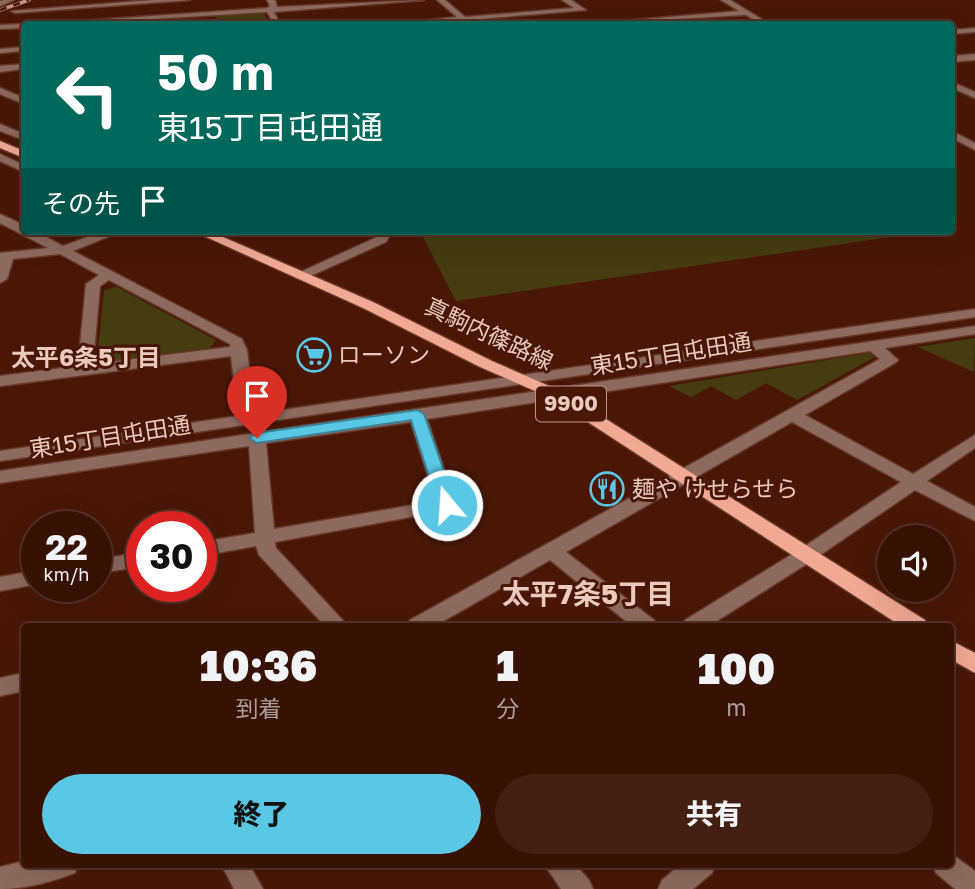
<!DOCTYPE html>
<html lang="ja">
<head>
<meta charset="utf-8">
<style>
  body { margin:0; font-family:"Golos Text","Noto Sans JP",sans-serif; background:#431f13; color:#f1f3f6; height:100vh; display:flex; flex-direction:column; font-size:26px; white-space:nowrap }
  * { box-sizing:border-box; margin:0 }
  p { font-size:23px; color:#ab9d9a }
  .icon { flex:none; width:38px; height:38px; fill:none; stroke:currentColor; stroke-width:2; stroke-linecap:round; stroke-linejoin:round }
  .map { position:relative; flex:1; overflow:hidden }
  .drawer { position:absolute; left:21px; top:623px; width:933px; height:245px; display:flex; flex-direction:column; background:#381105; border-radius:7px; box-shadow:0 7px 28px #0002,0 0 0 2px #523127 }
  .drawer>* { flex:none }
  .top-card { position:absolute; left:21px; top:21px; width:934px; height:214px; border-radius:7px; box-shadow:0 7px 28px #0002,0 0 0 2px #523127; background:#00695c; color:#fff; overflow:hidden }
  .buttons { position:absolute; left:877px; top:525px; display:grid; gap:14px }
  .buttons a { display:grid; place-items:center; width:77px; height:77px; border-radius:50%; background:#381105; box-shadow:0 7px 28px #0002,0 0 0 2px #523127; font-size:35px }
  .speed { position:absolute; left:21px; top:511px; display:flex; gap:14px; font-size:35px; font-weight:700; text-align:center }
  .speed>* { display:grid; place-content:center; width:91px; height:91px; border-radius:50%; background:#381105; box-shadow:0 7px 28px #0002,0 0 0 2px #523127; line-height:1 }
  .speed small { font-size:18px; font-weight:400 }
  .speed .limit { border:10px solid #d22; background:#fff; color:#111 }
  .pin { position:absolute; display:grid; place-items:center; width:60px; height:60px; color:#fff; margin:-72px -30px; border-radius:50% 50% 50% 0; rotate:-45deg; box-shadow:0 0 7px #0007 }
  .pin .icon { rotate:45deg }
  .me { position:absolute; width:77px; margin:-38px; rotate:342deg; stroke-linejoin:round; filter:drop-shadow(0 0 5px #0008) }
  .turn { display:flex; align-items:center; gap:24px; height:147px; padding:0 21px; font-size:32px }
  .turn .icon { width:91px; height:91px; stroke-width:2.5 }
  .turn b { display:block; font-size:49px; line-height:60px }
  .then { display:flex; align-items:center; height:66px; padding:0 21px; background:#0003; gap:14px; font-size:26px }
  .eta { display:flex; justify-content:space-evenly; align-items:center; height:119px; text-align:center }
  .eta b { font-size:42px; font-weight:800; line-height:49px }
  .cta { display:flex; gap:14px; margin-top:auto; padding:14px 21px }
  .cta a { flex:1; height:80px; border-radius:42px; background:#5ac8e5; color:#111; font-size:28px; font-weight:800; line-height:80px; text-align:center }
  .cta a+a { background:#431f13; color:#f1f3f6 }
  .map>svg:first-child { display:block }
</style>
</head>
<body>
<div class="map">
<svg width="975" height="889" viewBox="0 0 975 889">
  <rect width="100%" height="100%" fill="#4a1707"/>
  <path fill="#453d10" d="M260,12l4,1 5,11h-51l-2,-8z
    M420,231h504v1l-468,69z
    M117,287l99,53 -6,8 -106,14 -7,-3 7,-69z
    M975,338l-1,34 -56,-25z
    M869,353l6,4 -78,43 -31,-17 -30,17 -25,-14 -20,11 -22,-11z"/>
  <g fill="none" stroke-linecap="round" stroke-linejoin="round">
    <defs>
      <path id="minor" d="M4,0h10l-14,6v-5z
        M153,0h37l-175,13 -4,-2z
        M267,0h8l2,7 147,-7 -150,12 6,12h-6l-7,-12 -198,12h-33l231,-16 3,-2z
        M437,0h8l20,17 109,-9 -12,-8h9l15,10 -166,14h-27l64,-7z
        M721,0h9l40,24h-9l-15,-9 -159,9 152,-13z
        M24,24h3l-3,4 -24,1v-4z
        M975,28v4l-23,2v-4z
        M24,47v4l-24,2v-4z
        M975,54v6l-23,2v-6z
        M24,64v5l-24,3v-6z
        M952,82l23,10v6l-23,-10z
        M0,88l24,10v6l-24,-10z
        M0,124l24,10v6l-24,-9z
        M952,131l23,12v7l-23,-12z
        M0,154l24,11v7l-24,-11z
        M0,214l24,11v6h11l28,15 41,-15h18l-49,20 169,88 5,11 8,64 720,-105v8l-975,144v-10l238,-35 -7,-60 -231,30v-10l78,-10 8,-82 13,-9 -39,-21 -47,5 -6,20 -7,4v-30l48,-5 -48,-25zM109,280l121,64v3l-137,17 7,-78z
        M380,231h12l-6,11 -80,36h-10l-2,-3 83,-38z
        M975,326v8l-90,14 13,12 -3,3 -90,52 108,59 62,-39v13l-48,33 48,26v14l-60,-31 -102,70 -104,66h-27l3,-6 114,-70 102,-68 -109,-60 -226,130 88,68 3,6h-25l-82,-66 -115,66h-28l3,-6 470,-261 -10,-8 -443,68 29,86 -2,4 -179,33 1,6 72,78h-23l-66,-71 -3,-9 -55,10v-14l54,-9 -6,-87 -249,37v-12zM411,422l25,79 -162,28 -8,-86z
        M142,552v14l-46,8v-14z
        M37,570v14l-37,7v-14z
        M24,673v18l-24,5v-18z
        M950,853l25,18v18h-20l-19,-16 -3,-9h17z
        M24,861v3h54l-3,9c-24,9 -50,16 -75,16v-22z
        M221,864h28l14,25h-29z
        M544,864h31l14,16 4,9h-32z
        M681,864h34l-3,9 -19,16h-35l4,-9z"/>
      <path id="major" d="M0,141l24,10v7l-24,-10z
        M193,231h16l164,71 119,59 71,31 362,228 3,6h-27l-350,-228 -71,-31 -117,-59z
        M950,640l25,13v20l-25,-14z"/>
    </defs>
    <use href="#minor" stroke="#673728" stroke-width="3"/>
    <use href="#major" stroke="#673728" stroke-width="3"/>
    <use href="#minor" fill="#8d6a5f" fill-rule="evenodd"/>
    <use href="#major" fill="#f1a993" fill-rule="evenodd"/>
    <defs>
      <path id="rail" d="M0,10l29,-10"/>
    </defs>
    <use href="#rail" stroke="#bb9589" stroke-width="3.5"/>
    <use href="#rail" stroke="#4a1707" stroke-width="2.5" stroke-dasharray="7" stroke-linecap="butt"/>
  </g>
  <path fill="#5ac8e5" stroke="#3a8295" stroke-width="2" d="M417,410l7,4 32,91 -3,4h-12l-3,-4 -27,-85 -154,23 -8,-5 8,-5z"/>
  <defs>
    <symbol id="supermarket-ring" viewBox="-11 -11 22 22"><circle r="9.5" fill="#4a1707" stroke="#5ac8e5" stroke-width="1.5"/><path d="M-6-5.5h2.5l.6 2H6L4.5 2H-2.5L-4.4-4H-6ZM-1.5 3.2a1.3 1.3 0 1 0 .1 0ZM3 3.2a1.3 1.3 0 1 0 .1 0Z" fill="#5ac8e5"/></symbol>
    <symbol id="restaurant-ring" viewBox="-11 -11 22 22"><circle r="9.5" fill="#4a1707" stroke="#5ac8e5" stroke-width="1.5"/><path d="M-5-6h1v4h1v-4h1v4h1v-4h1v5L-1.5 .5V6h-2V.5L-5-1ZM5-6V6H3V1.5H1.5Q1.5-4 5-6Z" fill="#5ac8e5"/></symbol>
  </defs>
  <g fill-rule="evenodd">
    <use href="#supermarket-ring" x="295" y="336" width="38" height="38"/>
    <use href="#restaurant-ring" x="588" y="470" width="38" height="38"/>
  </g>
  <g text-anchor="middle" stroke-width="6" stroke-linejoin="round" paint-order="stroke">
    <rect fill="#4a1707" stroke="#ba9488" stroke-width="2" x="536" y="386.5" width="70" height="35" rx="5"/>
    <g font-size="21" font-weight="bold" fill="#eac9bf">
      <text x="571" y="411">9900</text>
    </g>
    <g font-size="23" fill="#eac9bf" stroke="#4a1707">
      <text transform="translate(489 334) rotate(25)" y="8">真駒内篠路線</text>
      <text transform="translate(671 354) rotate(-9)" y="8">東15丁目屯田通</text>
      <text transform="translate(110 437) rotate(-9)" y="8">東15丁目屯田通</text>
    </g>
    <g font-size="23" fill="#eac9bf" stroke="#4a1707" text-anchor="start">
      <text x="338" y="363">ローソン</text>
      <text x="632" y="497">麺や けせらせら</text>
    </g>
    <g font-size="24" font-weight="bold" fill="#eac9bf" stroke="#4a1707">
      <text x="86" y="366">太平6条5丁目</text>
    </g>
    <g font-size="28" font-weight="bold" fill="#eac9bf" stroke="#4a1707">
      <text x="588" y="604">太平7条5丁目</text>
    </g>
  </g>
</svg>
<div class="buttons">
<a><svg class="icon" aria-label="sound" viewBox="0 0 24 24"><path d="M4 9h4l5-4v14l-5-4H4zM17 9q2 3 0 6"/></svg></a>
</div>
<div class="speed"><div>22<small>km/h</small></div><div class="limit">30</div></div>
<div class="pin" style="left:257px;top:438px;background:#d93025"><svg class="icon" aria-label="arrive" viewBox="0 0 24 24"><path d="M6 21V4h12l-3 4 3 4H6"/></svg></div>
<svg class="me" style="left:447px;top:505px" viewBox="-20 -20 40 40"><circle r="17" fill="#5ac8e5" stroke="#fff" stroke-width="3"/><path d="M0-11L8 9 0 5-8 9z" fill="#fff"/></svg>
<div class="top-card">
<div class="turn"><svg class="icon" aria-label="left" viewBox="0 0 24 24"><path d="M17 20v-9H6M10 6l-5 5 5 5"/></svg><div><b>50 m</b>東15丁目屯田通</div></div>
<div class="then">その先<svg class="icon" aria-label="arrive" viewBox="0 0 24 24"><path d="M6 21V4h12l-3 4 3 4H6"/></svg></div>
</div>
<section class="drawer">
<div class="eta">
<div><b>10:36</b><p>到着</p></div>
<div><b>1</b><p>分</p></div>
<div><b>100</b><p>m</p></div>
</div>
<div class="cta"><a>終了</a><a>共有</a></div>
</section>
</div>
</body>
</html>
